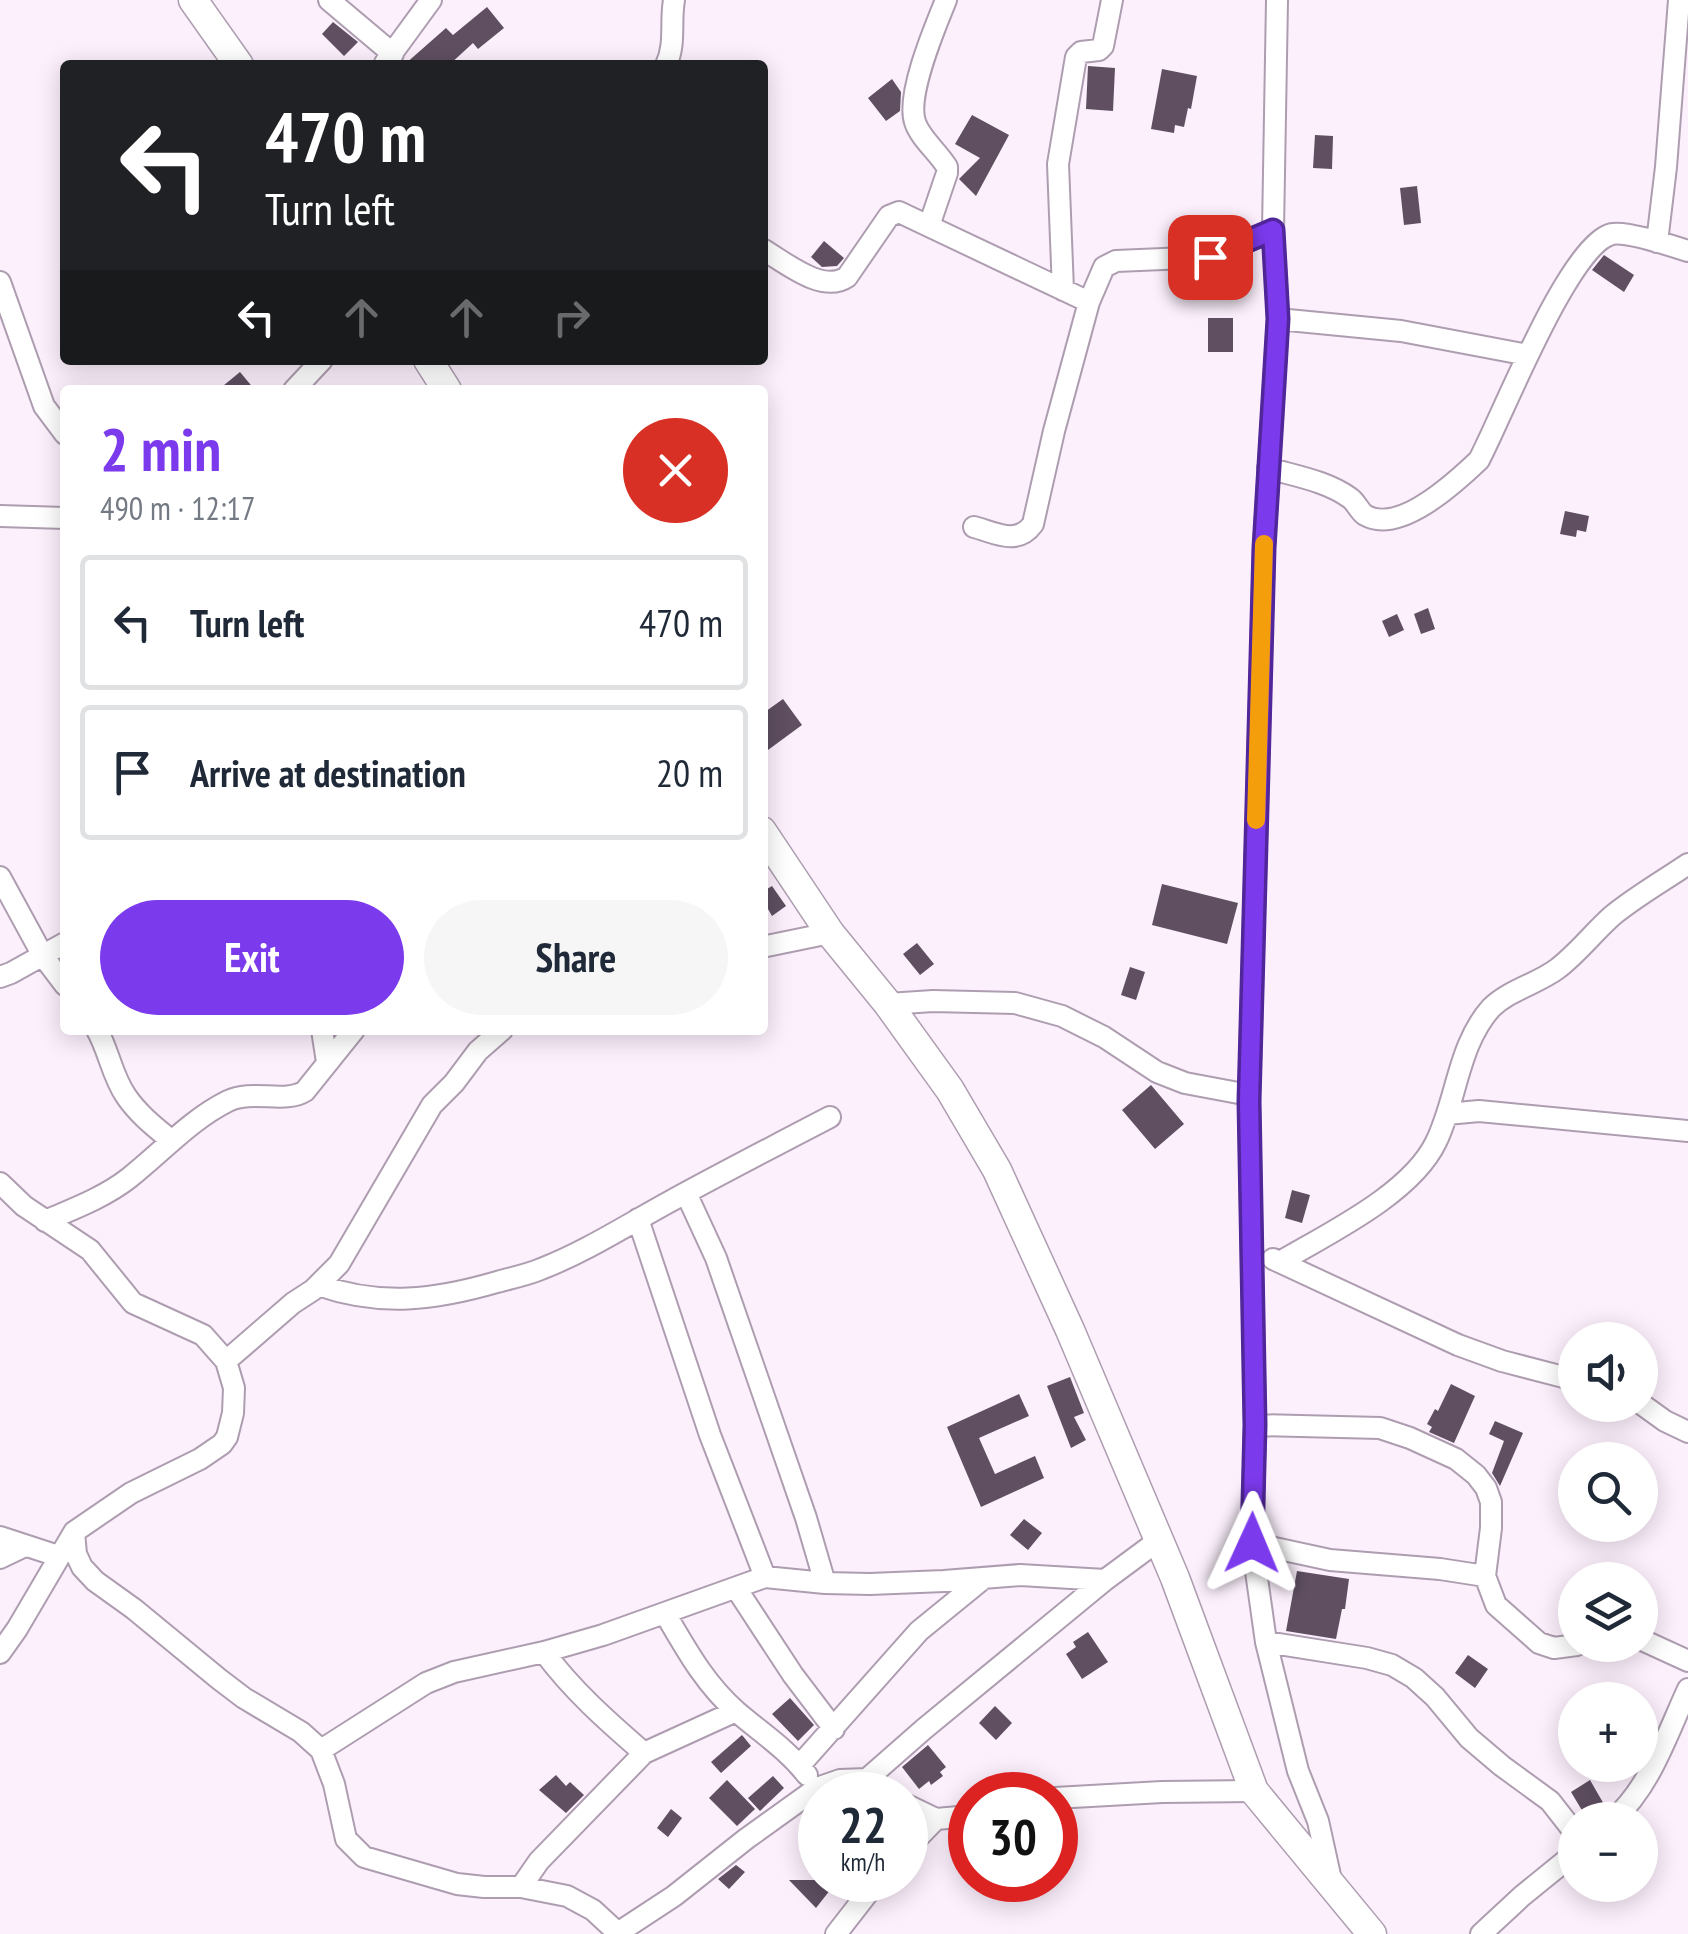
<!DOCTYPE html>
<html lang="en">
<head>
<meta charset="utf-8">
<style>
  body { margin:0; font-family:"PT Sans Narrow",sans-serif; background:#f6f6f7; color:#1f2937; height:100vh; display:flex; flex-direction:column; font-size:38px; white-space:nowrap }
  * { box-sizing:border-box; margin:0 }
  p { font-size:32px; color:#747a83 }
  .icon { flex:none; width:55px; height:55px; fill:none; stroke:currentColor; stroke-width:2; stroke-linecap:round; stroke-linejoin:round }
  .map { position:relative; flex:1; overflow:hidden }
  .sheet { position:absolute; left:60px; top:385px; width:708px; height:650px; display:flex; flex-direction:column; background:#fff; border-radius:10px; box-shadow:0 5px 25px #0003 }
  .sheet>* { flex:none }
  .banner { position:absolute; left:60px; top:60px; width:708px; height:305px; border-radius:10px; box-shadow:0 5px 25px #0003; background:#202124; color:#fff; overflow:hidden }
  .buttons { position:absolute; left:1558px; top:1322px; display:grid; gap:20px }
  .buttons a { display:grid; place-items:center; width:100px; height:100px; border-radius:50%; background:#fff; box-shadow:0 5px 25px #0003; font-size:50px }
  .speed { position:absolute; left:798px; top:1772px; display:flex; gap:20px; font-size:50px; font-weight:700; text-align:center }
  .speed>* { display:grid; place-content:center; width:130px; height:130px; border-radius:50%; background:#fff; box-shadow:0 5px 25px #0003; line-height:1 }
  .speed small { font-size:25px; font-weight:400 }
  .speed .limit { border:15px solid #d22; background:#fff; color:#111 }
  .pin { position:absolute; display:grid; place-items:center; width:85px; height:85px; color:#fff; margin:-42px; border-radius:20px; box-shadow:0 5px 15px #0006 }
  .me { position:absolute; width:110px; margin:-55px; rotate:1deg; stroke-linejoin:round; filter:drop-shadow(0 0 8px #0008) }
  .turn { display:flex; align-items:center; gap:35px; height:210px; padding:0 40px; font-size:45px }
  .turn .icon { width:130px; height:130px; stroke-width:2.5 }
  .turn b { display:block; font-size:70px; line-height:85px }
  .lanes { display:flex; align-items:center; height:95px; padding:0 40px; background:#0003; justify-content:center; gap:50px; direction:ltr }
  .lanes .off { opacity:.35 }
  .round { display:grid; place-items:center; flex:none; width:105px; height:105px; border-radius:52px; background:#f6f6f7 }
  .head { display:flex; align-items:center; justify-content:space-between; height:170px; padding:0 40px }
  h1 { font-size:60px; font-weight:600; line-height:75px; color:#7c3aed }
  .primary-button { display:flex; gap:20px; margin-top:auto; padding:20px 40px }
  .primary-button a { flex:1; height:115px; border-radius:60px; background:#7c3aed; color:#fff; font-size:40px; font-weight:600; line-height:115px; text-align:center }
  .primary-button a+a { background:#f6f6f7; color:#1f2937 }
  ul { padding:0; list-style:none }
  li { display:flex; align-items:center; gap:30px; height:135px; margin:0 20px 15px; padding:0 20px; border:5px solid #e0e1e3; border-radius:10px }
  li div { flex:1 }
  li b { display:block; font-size:38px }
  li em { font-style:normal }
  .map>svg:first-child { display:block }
</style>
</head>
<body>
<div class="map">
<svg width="1688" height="1934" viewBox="0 0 1688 1934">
  <rect width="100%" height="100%" fill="#fcf0fd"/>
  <path fill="#5f4f61" d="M487,7l17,21 -26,21 -5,-6 -24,22h-45l42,-37 7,7z
    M333,22l25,20 -14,14 -22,-22z
    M1088,66l27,2 -2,43 -27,-2z
    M1162,69l35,7 -6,33 -3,-1 -4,19 -9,-2 -1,8 -23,-4z
    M892,79l9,13 -1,19 -14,10 -18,-23z
    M972,115l37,20 -33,61 -17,-17 21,-21 -25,-14z
    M1315,135l18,1 -1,33 -19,-1z
    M1417,186l4,37 -17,2 -4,-37z
    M824,241l20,17 -7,8 -15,1 -11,-10z
    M1604,255l30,20 -10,17 -32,-22z
    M1208,318h25v34h-25z
    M240,372l15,18h-37z
    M1565,511l24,5 -3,16 -9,-2 -1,7 -16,-3z
    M1428,608l7,21 -14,5 -7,-20z
    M1397,614l7,16 -15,7 -7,-16z
    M783,699l19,26 -34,25 -6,-7v-29z
    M1162,884l76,19 -11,41 -75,-19z
    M772,886l14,20 -14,10 -4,-7 -6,4v-21z
    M917,943l17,21 -14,11 -17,-21z
    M1130,967l15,5 -9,28 -15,-5z
    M1151,1085l33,39 -29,25 -33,-39z
    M1292,1190l18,5 -8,28 -17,-5z
    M1070,1377l14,36 -10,4 12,23 -15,8 -24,-62z
    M1451,1384l24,12 -21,47 -25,-11 3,-5 -5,-3 8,-15 3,2z
    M1019,1394l10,22 -50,22 16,36 40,-18 9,22 -63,29 -34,-80z
    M1495,1421l28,12 -23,53 -8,-13 12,-32 -15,-7z
    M1024,1519l18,14 -14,17 -18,-15z
    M1297,1571l52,8 -4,30h-3l-6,30 -50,-8z
    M1088,1632l20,30 -26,17 -16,-25 10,-7 -3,-5z
    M1468,1655l20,14 -13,19 -20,-15z
    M790,1698l24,27 -16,16 -26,-27z
    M995,1706l17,17 -16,17 -17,-17z
    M742,1735l9,11 -30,27 -10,-11z
    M928,1745l18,22 -6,5 3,4 -12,9 -2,-4 -10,8 -17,-22z
    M556,1775l10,11 4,-4 14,13 -18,18 -27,-23z
    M773,1776l11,12 -24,23 -12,-13z
    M727,1780l28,29 -18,17 -28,-28z
    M1590,1780l15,26 -19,11 -15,-25z
    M671,1809l11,9 -14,19 -11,-9z
    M736,1865l9,7 -16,17 -11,-10z
    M789,1880h49l-22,28z"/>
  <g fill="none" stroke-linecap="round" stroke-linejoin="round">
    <defs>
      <path id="street" d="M329,0l64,54
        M1277,0l-4,230 5,89 -14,228 -15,554 6,324 -3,118 14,99 32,129 20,50 13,59
        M385,63l46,-63
        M666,65c10,-21 4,-43 8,-65
        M929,226l18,-53v-6c-9,-15 -27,-29 -32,-45 -9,-27 20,-95 31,-122
        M1657,242l9,-75 13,-167
        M762,249c23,13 60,45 85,28l42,-61 10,-4 190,90
        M0,282l44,124 21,28
        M1063,290l-5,-126 18,-107 5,-5 18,-2 4,-4 9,-46
        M1278,319l123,12 127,24
        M294,390l28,-30
        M1268,468c27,8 59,13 82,30 6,4 9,13 15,17 34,20 91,-33 114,-55 23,-43 90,-216 133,-226 15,-3 60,12 76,17
        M0,516l65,2
        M974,527c22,6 43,19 59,-3l21,-93 35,-129 15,-35 12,-6 94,-4 63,-27
        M0,877l43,79 22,29
        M762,947l68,-14
        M0,977l11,-4 54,-30
        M888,1004l45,-3 82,2 47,13 42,21 53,35 28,11 64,12
        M97,1030c12,21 15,46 29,66 12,18 30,32 46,45
        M322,1030l5,32
        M1447,1114l32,-3 209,20
        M0,1183l24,23 66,44 43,53 70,32 23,26 8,27 -1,25 -6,24 -5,7 -22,15 -69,34 -57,39 -57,97 -17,24
        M686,1193l30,65 90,260 19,65
        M638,1219l72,216 55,142
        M45,1221c28,-12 60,-24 84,-43 33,-26 61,-58 99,-77 25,-12 57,3 77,-10l49,-61
        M1273,1259l185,86 44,16 73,19
        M1280,1262c49,-29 131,-68 156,-120 21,-43 22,-97 55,-134 18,-18 46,-24 66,-39 20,-15 36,-36 55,-53 23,-19 51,-35 76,-52
        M318,1285c63,22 117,15 179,-3 14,-4 30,-7 44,-13 44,-17 86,-44 128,-67 53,-29 107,-57 161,-85
        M226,1361l67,-58 20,-13 26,-26 93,-159 22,-22 24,-32 24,-21
        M1640,1403l25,18 23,11
        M1255,1425l125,3 30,10 46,21 20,16 10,13 5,14v26l-6,48 11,29 43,38 15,5 23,-3
        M74,1532l2,22 6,13 13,14 39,28 85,70 25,19 57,34 20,18 13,34 12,55 18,18 93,27 27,3h37l46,9 26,14 25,23
        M0,1537l58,19
        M1252,1543l78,17 110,9 45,7
        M0,1558l25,-12
        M736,1588l57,87 41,54
        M666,1615c20,34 39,69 70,96 24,21 51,38 71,64
        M1640,1639l48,22
        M1266,1642l101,16 25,7 22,13 21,19 34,41 33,28 48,35 25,32
        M544,1652c28,38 63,69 100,101
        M321,1750l105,-67 28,-11 90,-20 59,-17 162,-58 60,6 45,1 74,-3 76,-6 85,5
        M800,1765l119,-134 65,-53
        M867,1779l57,-50 181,-149 54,-40
        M1055,1798l107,-6 92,-1
        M905,1804l31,15 34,-3
        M1613,1820c38,-34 54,-86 75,-131
        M905,1851l31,-32
        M521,1887l18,-26 105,-108 92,-42
        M616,1934l58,-38 72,-57 71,-51 23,-8 27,-1 25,16
        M836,1934l42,-54
        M1481,1934l41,-38 53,-43"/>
      <path id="secondary" d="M193,0l46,65
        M428,360l19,30
        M762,831l68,102 58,71 62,86 47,80 73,160 105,248 79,213 118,143"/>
    </defs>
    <use href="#street" stroke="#ae9db0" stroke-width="24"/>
    <use href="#secondary" stroke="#ae9db0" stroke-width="31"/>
    <use href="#street" stroke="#fff" stroke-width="20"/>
    <use href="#secondary" stroke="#fff" stroke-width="28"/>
  </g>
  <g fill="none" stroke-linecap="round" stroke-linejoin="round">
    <defs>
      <path id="route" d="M1210,257l63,-27 5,89 -14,229 -15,553 6,324 -3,118"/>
    </defs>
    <use href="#route" stroke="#51269a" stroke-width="25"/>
    <use href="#route" stroke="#7c3aed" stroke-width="18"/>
    <path stroke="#f59e0b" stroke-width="18" d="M1256,820l8,-276"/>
  </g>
</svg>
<div class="buttons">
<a><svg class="icon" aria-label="sound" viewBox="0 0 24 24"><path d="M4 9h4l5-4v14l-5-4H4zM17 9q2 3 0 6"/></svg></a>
<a><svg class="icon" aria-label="search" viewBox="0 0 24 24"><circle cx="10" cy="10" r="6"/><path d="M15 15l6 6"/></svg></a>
<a><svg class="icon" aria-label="layers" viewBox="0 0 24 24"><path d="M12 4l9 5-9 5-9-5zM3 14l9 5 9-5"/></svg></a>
<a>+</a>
<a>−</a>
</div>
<div class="speed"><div>22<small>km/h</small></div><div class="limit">30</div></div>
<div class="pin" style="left:1210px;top:257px;background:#d93025"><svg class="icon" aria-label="arrive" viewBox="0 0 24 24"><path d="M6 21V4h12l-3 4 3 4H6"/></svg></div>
<svg class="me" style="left:1252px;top:1543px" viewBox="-20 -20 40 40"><path d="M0-17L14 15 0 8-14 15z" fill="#7c3aed" stroke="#fff" stroke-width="4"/></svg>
<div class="banner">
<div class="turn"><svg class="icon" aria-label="left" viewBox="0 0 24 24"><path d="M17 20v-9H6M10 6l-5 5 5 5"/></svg><div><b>470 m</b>Turn left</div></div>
<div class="lanes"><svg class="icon" aria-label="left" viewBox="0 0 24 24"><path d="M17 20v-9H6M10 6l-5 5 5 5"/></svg><svg class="icon off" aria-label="ahead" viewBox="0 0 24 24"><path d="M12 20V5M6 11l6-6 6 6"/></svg><svg class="icon off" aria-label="ahead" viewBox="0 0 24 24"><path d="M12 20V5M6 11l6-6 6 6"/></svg><svg class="icon off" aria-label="right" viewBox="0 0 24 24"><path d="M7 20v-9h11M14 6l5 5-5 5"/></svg></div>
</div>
<section class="sheet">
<div class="head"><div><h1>2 min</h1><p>490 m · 12:17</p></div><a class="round" style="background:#d93025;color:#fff"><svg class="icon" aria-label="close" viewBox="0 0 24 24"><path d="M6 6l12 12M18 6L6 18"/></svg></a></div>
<ul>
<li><svg class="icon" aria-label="left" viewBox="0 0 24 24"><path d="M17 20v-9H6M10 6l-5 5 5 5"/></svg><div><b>Turn left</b></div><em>470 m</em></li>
<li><svg class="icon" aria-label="arrive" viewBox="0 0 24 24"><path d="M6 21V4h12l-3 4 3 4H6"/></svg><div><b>Arrive at destination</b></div><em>20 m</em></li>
</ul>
<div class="primary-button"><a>Exit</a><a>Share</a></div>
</section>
</div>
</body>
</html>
